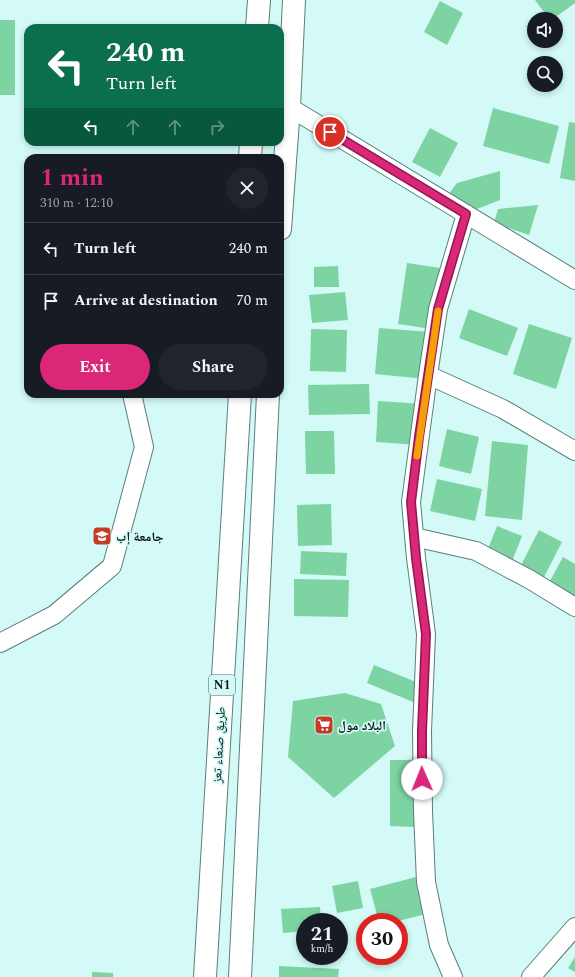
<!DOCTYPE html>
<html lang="en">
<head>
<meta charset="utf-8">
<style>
  body { margin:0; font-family:Spectral,"Noto Naskh Arabic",serif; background:#20242c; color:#f1f3f6; height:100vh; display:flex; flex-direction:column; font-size:15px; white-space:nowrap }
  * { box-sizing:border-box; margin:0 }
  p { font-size:13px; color:#9ea1a6 }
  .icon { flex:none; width:22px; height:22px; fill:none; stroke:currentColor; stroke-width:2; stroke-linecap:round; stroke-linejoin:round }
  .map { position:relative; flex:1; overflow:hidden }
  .side { position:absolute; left:24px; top:154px; width:260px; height:244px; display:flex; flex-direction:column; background:#171b24; border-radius:12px; box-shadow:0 2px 6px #0003 }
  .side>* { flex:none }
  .banner { position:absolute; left:24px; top:24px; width:260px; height:122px; border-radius:12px; box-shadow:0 2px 6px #0003; background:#0b6e4f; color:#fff; overflow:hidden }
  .buttons { position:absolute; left:527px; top:12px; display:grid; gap:8px }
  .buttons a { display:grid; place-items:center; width:36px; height:36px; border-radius:50%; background:#171b24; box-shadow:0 2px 6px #0003; font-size:20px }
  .speed { position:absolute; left:296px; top:913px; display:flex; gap:8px; font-size:20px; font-weight:700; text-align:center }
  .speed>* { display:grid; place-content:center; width:52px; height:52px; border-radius:50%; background:#171b24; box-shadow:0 2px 6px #0003; line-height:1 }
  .speed small { font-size:10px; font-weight:400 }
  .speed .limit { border:6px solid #d22; background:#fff; color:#111 }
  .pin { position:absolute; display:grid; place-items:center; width:34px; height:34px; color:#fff; margin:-17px; border:2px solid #fff; border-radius:50%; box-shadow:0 1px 4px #0007 }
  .me { position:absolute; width:44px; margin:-22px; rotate:359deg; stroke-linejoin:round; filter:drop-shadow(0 0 3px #0008) }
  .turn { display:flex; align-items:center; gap:14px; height:84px; padding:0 16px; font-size:18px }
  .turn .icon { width:52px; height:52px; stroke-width:2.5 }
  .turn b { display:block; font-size:28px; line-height:34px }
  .lanes { display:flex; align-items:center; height:38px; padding:0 16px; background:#0003; justify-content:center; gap:20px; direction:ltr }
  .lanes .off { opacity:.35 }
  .round { display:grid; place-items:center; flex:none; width:42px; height:42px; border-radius:21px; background:#20242c }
  .summary { display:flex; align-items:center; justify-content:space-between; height:68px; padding:0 16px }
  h1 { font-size:24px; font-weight:700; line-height:30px; color:#db2777 }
  .cta { display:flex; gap:8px; margin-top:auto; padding:8px 16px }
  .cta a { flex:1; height:46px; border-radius:24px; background:#db2777; color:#fff; font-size:16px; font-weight:700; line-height:46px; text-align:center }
  .cta a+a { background:#20242c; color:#f1f3f6 }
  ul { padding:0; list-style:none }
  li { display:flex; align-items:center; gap:12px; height:52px; padding:0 16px; border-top:1px solid #363941 }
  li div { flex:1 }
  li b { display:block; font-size:15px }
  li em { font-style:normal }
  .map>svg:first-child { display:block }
</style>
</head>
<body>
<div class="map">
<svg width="575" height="977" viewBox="0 0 575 977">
  <rect width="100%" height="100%" fill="#d3faf6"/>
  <path fill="#7dd3a2" d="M535,0h40v3l-22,16h-4z
    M440,1l23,12 -16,32 -23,-13z
    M0,20h15v75h-15z
    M493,108l66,18 -10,38 -66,-18z
    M569,122l6,1v58l-15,-3z
    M430,128l28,15 -18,34 -28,-15z
    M500,171v29l-23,9 -32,-10 12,-16z
    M538,205l-9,30 -35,-12 4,-14z
    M407,263l40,6 -9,61 -40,-6z
    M338,266l1,21h-25v-20z
    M345,292l3,28 -36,3 -3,-28z
    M469,309l49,19 -11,28 -48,-18z
    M529,324l43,14 -16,51 -43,-15z
    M379,328l51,4 -4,47 -51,-5z
    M311,329l36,1 -1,42 -36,-1z
    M369,384l1,30 -61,1 -1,-30z
    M378,401l45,3 -3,41 -44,-3z
    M447,429l32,8 -8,37 -32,-8z
    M305,431h29l1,43h-29z
    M492,441l36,4 -6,75 -37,-4z
    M437,479l45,10 -7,32 -45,-10z
    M331,504l1,41 -34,1 -1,-41z
    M497,526l25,10 -11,28 -25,-10z
    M539,530l23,12 -20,39 -23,-12z
    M301,551l46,2 -1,23 -46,-2z
    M563,557l12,7v33l-30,-7z
    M294,579l55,1 -1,37 -54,-1z
    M374,665l52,21 -8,18 -51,-21z
    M345,693l36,11 14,42 -61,52 -46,-41 5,-56z
    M390,760h24v67l-24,-1z
    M416,877l10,37 -32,8h-15l-9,-33z
    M358,881l5,27 -26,5 -5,-27z
    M320,907l1,15h-16v9l-22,2 -2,-24z
    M575,957v15l-7,-4z
    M279,966l60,3 -1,8h-59z
    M92,972l21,1v4h-21z"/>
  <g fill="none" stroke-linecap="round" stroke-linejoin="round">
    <defs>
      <path id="minor" d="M289,107l286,173
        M466,214l-28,95 -10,66 75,34 72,42
        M428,375l-17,127 5,56 10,76 -4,97 1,80 3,71 13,63 14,32
        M414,537l62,14 53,28 46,28
        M0,643l54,-28 58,-49 32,-119 -12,-53
        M531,977l44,-50"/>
      <path id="highway" d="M257,28l2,-28
        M250,158l1,-16
        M280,229l9,-122 5,-107
        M205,977l35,-583
        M240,977l28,-583"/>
    </defs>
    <use href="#minor" stroke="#5b7e7b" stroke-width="20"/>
    <use href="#highway" stroke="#5b7e7b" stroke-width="24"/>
    <use href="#minor" stroke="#fff" stroke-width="18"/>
    <use href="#highway" stroke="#fff" stroke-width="22"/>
  </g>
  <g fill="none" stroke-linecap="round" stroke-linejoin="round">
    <defs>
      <path id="route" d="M330,132l136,82 -28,95 -19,128 -8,65 5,56 10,76 -4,97v48"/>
    </defs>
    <use href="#route" stroke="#8e194d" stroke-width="10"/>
    <use href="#route" stroke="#db2777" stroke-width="7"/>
    <path stroke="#f59e0b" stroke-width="7" d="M417,456l21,-145"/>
  </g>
  <defs>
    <symbol id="university-square" viewBox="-11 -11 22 22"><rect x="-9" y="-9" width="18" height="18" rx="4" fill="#c63b23" stroke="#d3faf6"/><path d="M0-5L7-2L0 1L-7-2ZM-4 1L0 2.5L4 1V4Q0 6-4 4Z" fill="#fff"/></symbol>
    <symbol id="supermarket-square" viewBox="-11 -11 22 22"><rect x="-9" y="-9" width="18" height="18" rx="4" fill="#c63b23" stroke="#d3faf6"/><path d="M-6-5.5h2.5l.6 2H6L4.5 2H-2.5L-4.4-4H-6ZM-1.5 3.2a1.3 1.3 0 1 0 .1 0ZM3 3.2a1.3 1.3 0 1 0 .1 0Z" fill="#fff"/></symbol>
  </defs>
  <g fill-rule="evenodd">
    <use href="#university-square" x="91" y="525" width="22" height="22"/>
    <use href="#supermarket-square" x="313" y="714" width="22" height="22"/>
  </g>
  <g text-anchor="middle" stroke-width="3.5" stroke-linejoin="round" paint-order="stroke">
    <rect fill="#d3faf6" stroke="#495f5d" stroke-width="1" x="209" y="675" width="26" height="20" rx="3"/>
    <g font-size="12" font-weight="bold" fill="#0e1c1b">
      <text x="222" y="689">N1</text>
    </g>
    <g font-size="13" font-weight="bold" fill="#0e1c1b" stroke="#d3faf6" text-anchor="start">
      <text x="116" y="541">جامعة إب</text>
      <text x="338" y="730">البلاد مول</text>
    </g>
    <g font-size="13" fill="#0e1c1b" stroke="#d3faf6">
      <text transform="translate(218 745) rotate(-87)" y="5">طريق صنعاء تعز</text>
    </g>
  </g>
</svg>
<div class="buttons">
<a><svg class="icon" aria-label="sound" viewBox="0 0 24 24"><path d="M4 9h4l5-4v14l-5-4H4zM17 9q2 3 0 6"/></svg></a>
<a><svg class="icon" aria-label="search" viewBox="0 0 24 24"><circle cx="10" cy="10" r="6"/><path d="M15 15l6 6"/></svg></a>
</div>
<div class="speed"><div>21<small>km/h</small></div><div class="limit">30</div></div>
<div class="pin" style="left:330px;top:132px;background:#d93025"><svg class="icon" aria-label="arrive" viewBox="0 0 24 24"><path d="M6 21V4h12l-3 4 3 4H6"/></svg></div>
<svg class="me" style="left:422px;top:779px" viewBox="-20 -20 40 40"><circle r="19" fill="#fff"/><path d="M0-13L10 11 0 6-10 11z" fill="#db2777"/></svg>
<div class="banner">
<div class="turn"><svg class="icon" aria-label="left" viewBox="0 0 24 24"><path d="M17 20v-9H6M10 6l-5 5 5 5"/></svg><div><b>240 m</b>Turn left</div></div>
<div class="lanes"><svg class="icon" aria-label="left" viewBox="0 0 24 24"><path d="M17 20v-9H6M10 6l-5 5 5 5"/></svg><svg class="icon off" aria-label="ahead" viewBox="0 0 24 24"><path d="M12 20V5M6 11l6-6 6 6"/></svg><svg class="icon off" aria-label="ahead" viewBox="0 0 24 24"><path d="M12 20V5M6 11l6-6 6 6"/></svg><svg class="icon off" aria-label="right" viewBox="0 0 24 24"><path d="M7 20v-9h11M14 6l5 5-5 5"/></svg></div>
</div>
<section class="side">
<div class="summary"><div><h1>1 min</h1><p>310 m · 12:10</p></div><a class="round"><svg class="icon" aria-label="close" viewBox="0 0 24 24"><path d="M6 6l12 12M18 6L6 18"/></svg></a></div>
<ul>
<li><svg class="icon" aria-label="left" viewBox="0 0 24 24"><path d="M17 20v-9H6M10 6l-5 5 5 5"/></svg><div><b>Turn left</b></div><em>240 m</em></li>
<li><svg class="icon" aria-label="arrive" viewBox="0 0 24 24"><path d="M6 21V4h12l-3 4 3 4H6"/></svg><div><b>Arrive at destination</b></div><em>70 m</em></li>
</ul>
<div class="cta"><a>Exit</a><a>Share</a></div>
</section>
</div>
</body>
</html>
